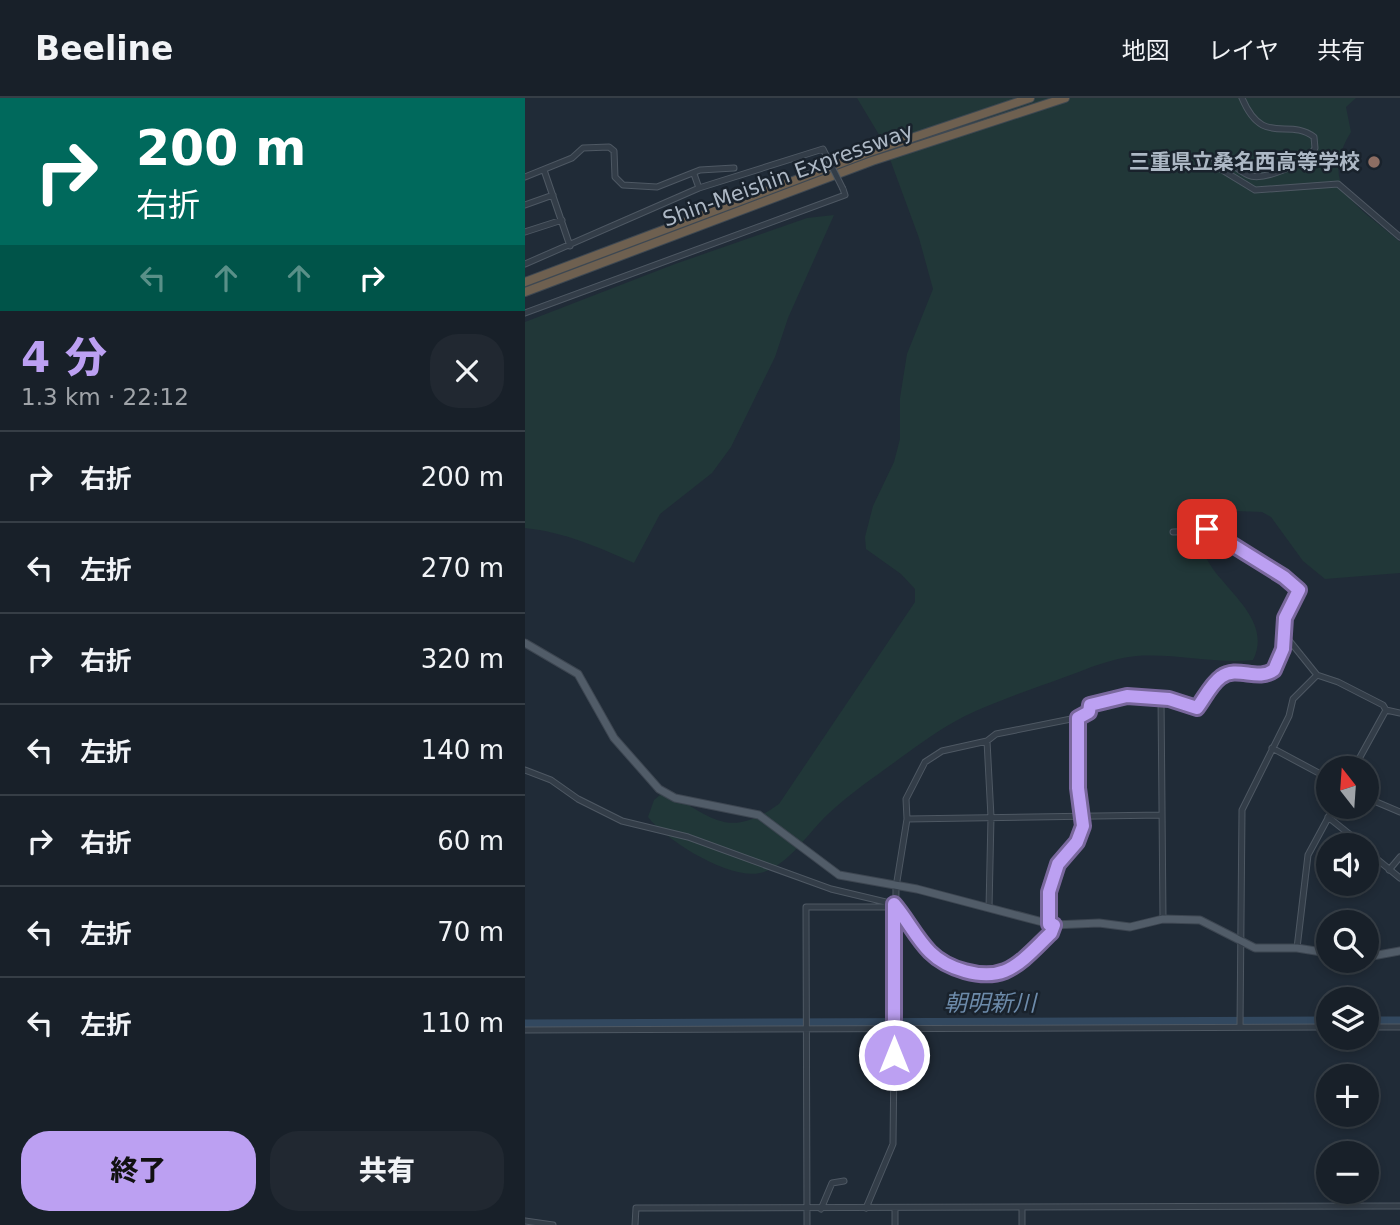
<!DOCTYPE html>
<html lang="ja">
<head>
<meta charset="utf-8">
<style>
  body { margin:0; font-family:"DejaVu Sans","Noto Sans JP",sans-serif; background:#212831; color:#f1f3f6; height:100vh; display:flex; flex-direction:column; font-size:26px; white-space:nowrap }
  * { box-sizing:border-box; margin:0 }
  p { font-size:23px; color:#9fa3a8 }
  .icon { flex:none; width:38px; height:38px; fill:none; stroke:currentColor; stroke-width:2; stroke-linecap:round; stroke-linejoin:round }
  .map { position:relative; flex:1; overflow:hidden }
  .side { display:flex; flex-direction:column; background:#182029; width:525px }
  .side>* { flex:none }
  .top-card { background:#00695c; color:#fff; overflow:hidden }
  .needle { width:46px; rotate:343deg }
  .tools { position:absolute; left:791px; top:658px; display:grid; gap:14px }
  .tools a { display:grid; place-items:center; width:63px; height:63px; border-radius:50%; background:#182029; box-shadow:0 4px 10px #0003,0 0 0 2px #363e46; font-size:35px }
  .pin { position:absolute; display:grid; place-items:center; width:60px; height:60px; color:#fff; margin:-30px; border-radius:14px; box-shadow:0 4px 10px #0006 }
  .me { position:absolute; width:77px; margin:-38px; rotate:0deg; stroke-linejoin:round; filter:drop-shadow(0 0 5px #0008) }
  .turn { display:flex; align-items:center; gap:24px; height:147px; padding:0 21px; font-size:32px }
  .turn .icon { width:91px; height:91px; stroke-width:2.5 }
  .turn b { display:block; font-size:49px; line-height:60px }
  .lanes { display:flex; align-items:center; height:66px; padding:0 21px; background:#0003; justify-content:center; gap:35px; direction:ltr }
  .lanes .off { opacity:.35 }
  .round { display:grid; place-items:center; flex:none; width:74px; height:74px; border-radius:28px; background:#212831 }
  .head { display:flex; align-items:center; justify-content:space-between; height:119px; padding:0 21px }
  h1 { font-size:42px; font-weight:800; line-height:52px; color:#bca0f2 }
  .action { display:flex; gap:14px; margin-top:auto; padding:14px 21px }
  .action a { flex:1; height:80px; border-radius:28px; background:#bca0f2; color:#111; font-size:28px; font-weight:800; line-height:80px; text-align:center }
  .action a+a { background:#212831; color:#f1f3f6 }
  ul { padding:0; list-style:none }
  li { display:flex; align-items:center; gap:21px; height:91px; padding:0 21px; border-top:2px solid #363e46 }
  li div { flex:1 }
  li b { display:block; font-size:26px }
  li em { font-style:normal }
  header { display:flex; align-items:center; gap:42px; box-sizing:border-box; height:98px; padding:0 35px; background:#182029; border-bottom:2px solid #363e46 }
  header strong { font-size:33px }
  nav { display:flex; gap:38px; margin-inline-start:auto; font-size:24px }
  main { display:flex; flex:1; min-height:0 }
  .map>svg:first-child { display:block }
</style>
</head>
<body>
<header>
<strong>Beeline</strong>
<nav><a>地図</a><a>レイヤ</a><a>共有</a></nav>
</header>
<main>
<section class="side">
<div class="top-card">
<div class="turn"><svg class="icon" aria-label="right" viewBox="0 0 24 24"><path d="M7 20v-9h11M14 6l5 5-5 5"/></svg><div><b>200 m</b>右折</div></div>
<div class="lanes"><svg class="icon off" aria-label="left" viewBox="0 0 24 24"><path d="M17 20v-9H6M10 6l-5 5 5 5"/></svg><svg class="icon off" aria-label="ahead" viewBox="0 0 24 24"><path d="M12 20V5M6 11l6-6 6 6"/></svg><svg class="icon off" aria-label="ahead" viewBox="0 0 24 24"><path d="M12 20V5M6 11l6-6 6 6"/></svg><svg class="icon" aria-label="right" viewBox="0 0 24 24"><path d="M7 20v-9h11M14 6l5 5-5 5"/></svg></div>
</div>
<div class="head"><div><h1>4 分</h1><p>1.3 km · 22:12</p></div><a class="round"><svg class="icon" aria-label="close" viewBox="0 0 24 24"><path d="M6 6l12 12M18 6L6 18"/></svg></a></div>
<ul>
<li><svg class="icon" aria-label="right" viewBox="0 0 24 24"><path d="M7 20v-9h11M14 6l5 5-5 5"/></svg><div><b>右折</b></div><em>200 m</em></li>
<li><svg class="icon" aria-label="left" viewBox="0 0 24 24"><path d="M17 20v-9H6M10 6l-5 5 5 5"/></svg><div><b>左折</b></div><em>270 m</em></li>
<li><svg class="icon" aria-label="right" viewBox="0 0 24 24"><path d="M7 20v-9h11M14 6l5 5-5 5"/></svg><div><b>右折</b></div><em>320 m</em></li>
<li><svg class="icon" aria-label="left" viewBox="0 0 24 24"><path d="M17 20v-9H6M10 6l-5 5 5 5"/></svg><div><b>左折</b></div><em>140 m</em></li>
<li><svg class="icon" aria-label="right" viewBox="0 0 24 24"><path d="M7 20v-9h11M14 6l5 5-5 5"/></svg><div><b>右折</b></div><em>60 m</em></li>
<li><svg class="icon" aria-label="left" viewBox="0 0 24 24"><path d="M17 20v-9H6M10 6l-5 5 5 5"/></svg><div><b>左折</b></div><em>70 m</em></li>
<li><svg class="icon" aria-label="left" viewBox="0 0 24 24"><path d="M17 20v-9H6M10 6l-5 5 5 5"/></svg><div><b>左折</b></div><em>110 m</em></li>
</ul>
<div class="action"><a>終了</a><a>共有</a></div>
</section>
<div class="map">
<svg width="875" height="1127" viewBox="0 0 875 1127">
  <rect width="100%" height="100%" fill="#202b37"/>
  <path fill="#213738" d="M332,0h499l-10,9 5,25c-35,57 10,75 49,110v331l-75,6 -22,-18 -32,-44 -9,-5 -27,-1 -13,7 -16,15 -6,15c7,11 13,23 22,32 19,23 47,48 31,80 -39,4 -77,-7 -117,-4 -24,2 -49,13 -71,21 -33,12 -68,24 -100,39 -30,15 -60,39 -88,59 -17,12 -35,26 -50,40 -19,18 -37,48 -63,57 -30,11 -98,-31 -116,-55l6,-17 11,-9c48,27 63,49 114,13l136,-202v-13l-14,-15 -35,-25 -1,-12 8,-31 21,-44 6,-23v-41l7,-44 26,-65 -14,-51 -35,-95z
    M309,117l-46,103 -13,39 -44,90 -19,26 -52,41 -26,49c-36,-16 -70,-31 -109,-35v-206l150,-58 132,-46z"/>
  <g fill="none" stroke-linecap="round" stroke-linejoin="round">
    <path stroke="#32485f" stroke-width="9" d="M842,923h33
      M0,926l803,-3"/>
    <defs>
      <path id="minor" d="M717,0c21,50 46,19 72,39l1,11c-6,14 -52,34 -67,27 -10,-4 -18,-14 -27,-19l-7,4 5,8 36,22 83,-6 62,53
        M19,72l26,76
        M0,79l47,-19 11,-10 26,-1 5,4 1,26 8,8 34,2 43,-17 34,-2
        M174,90l124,-39 3,6
        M0,107l28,-10
        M0,134l37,-12
        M0,166l174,-76 -5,-14
        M0,215l320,-118 -2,-6
        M759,536l33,41 21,7 45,23 3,5 14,3
        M636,599l2,222
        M462,643l4,76 -2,91
        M747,650l56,30
        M829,670l32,-58
        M0,672l26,10 27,19 44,22 66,16 143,52 63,15 36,48 19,14 31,7 27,-3 44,-37 3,-8
        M842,700l33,14
        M803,719l35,28
        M382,721l255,-4
        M842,753l33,27
        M864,772l11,-13
        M372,783l10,-62 -1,-20 19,-37 17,-11 45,-10 9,-7 90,-18 7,-13 34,-7 34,1 36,11c7,-9 14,-24 24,-31 16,-12 37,5 53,-7l9,-21 2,-31 14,-28 -87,-59 -39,1
        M524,826v-32l7,-22 21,-28 6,-16 -5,-38v-70
        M772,850l11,-93 26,-48
        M715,929l2,-217 47,-94 4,-17 24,-24
        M842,929h33
        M0,932l803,-3
        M497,1109v18
        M341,1110l27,-64 3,-256
        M370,1110v17
        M296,1111l11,-26 12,-2
        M0,1123l28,4
        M110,1127l1,-17 764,-2
        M282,1127l-1,-318h84l4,-2"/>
      <path id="major" d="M0,545l53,31 36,64 45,51 16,9 84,17 80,60 78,14 137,36 45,-2 31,4 33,-8 37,1 55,28h42l31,5
        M842,859l33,-6"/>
      <path id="highway" d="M0,184l345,-130 160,-54
        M0,194l347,-131 193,-63"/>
    </defs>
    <use href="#minor" stroke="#4e5863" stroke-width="7"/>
    <use href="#major" stroke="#3d4651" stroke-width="9"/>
    <use href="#highway" stroke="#3e4852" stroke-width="10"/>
    <use href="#minor" stroke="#333d48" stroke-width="5"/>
    <use href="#major" stroke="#515c68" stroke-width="7"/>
    <use href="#highway" stroke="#6e6050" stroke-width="8"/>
    <defs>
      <path id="minor-bridge" d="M301,57l17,34"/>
    </defs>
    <use href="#minor-bridge" stroke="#4e5863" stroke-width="7" stroke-linecap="butt"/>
    <use href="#minor-bridge" stroke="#333d48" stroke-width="5"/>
  </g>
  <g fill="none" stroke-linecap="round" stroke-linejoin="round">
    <defs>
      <path id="route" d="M369,957v-151c13,15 22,34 36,48 17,17 52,28 75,19 17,-7 33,-26 46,-38l3,-8 -5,-1v-32l9,-28 19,-22 6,-16 -5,-38v-70l11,-6 1,-7 37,-9 42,3 28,9c7,-9 14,-24 24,-31 16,-12 37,5 53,-7l9,-21 2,-31 14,-28 -15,-13 -77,-48"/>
    </defs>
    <use href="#route" stroke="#7a689d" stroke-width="18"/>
    <use href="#route" stroke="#bca0f2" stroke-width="12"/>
  </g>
  <circle fill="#8d6e63" stroke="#19222c" stroke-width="2.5" cx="849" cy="64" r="7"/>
  <g text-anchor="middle" stroke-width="5" stroke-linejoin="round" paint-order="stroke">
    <g font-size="21" font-weight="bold" fill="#adb8c5" stroke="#19222c" text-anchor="end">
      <text x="835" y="71">三重県立桑名西高等学校</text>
    </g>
    <g font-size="21" fill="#adb8c5" stroke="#19222c">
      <text transform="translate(263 77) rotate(-20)" y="7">Shin-Meishin Expressway</text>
    </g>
    <g font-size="23" font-style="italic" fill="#6d8baa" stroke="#19222c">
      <text x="465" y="913">朝明新川</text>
    </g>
  </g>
</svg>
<div class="tools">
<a><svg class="needle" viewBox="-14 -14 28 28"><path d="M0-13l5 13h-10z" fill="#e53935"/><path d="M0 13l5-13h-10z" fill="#9fa3a8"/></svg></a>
<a><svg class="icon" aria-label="sound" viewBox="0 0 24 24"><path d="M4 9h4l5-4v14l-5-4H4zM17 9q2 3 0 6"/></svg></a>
<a><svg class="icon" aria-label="search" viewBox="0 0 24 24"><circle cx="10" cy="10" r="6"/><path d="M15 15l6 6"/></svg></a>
<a><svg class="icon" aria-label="layers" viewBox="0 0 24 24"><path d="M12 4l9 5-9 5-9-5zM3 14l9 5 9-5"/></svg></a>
<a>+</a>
<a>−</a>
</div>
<div class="pin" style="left:682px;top:431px;background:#d93025"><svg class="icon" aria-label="arrive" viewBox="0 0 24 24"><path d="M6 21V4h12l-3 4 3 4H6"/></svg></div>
<svg class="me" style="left:369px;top:957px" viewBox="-20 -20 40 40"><circle r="17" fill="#bca0f2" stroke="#fff" stroke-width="3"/><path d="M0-11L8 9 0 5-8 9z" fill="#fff"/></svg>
</div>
</main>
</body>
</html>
